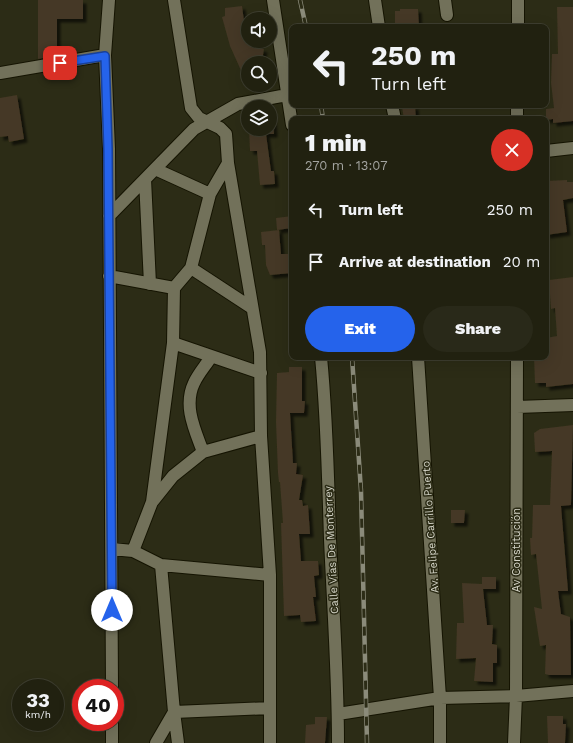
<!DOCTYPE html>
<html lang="en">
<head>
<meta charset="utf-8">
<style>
  body { margin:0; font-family:"Work Sans",sans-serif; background:#292919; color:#f1f3f6; height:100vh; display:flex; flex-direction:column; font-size:15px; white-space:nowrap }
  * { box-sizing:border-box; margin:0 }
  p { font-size:13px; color:#a2a39f }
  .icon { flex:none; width:22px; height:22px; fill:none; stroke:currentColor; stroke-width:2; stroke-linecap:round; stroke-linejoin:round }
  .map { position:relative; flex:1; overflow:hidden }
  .details { position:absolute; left:289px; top:116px; width:260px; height:244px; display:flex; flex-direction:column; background:#212110; border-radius:8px; box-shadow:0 4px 16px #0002,0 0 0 1px #3e3e30 }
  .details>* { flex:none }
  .hud { position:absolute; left:289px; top:24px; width:260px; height:84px; border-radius:8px; box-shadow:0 4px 16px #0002,0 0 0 1px #3e3e30; background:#212110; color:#f1f3f6; overflow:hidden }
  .tools { position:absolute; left:241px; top:12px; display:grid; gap:8px }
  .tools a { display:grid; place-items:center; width:36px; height:36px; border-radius:50%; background:#212110; box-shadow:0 4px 16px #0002,0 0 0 1px #3e3e30; font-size:20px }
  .speed { position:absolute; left:12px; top:679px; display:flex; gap:8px; font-size:20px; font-weight:700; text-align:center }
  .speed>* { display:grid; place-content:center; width:52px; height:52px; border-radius:50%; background:#212110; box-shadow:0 4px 16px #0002,0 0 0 1px #3e3e30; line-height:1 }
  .speed small { font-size:10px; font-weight:400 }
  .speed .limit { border:6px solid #d22; background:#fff; color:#111 }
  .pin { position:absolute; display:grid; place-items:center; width:34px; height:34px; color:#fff; margin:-17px; border-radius:8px; box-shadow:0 2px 6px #0006 }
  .me { position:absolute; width:44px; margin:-22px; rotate:0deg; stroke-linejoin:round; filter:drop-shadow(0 0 3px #0008) }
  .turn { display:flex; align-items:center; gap:14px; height:84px; padding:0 16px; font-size:18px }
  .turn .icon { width:52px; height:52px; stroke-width:2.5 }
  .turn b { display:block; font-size:28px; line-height:34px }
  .round { display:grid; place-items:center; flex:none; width:42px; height:42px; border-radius:21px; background:#292919 }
  .overview { display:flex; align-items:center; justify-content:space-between; height:68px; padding:0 16px }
  h1 { font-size:24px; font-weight:800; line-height:30px }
  .cta { display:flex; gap:8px; margin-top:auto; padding:8px 16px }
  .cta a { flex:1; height:46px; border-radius:24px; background:#2563eb; color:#fff; font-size:16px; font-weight:800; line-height:46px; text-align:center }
  .cta a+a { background:#292919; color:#f1f3f6 }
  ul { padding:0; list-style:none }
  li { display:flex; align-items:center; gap:12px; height:52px; padding:0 16px }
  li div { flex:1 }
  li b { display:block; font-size:15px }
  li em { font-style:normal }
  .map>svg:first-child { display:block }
</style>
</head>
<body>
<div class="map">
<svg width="573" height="743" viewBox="0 0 573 743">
  <defs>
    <filter id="shadow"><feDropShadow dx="3.5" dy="3.5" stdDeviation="1" flood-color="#0009"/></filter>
  </defs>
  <rect width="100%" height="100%" fill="#2c2c16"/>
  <path fill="#443825" filter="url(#shadow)" d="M38,0h45v19h-26v37l-19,3z
    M242,6l4,30h2v5h3v6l13,2 -2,12 -14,-1v26l-18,-40 -8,-29 3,-1v-8z
    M557,7h16v114l-20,2v-4l-7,1v-11l8,-1 -3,-25 1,-29h6z
    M400,9h18l1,18h-24v-16h5z
    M17,95l7,44 -15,3 -1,-6 -8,1v-39z
    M415,106l1,13h-12l-2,-12z
    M270,107h2l2,27h-8l5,37h3l1,13 -15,1 -3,-34h-7l-1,-22h21z
    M567,180v2h6v16l-10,2 4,32 -21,3v-12h4l-1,-28h-3v-14z
    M292,216v12l-15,2 -1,-12z
    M279,230l2,24h11v19l-22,2 -4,-10 -1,-20h-3l-1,-13z
    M573,277v107l-27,3v-4h-11l-1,-26h12v-19l11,-2 -2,-28 -4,1 -2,-29z
    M289,367h13v34h3l-1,12h-14l3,50h4l-1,11 7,1 -4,25h3l1,6 5,-1 2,29h-11l2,27h17l1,14 -5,1 2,21h-3l3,24 -15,1 -1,-7 -16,1 -3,-93h2l-3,-41h-1l-1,-9 -2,-51 1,-49 12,-1z
    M573,425l-2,80 -10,1 7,85h-10l3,23 9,3 1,58h-22l-4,-1 1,-29 -6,1 -6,-39 8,2 -6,-55 -5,1 -1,-17h2l1,-33h17l2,-54 -17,1 -1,-19 6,-4z
    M451,510h14l-1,13h-13z
    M482,577h14v12h-13l4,36h6l-1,19 5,1v18h-4v19l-19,-1 2,-23 -20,1 1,-36h7l-2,-40 20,1z
    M547,716h16v8h3l-1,19h-17z
    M315,717h12l-2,26h-20l1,-18 9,-1z"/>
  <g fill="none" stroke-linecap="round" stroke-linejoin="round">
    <defs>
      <path id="minor" d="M109,0l-4,55 4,94 3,539
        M174,0l17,108 8,10 21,10 6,6 2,29 32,189 1,84 9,139v168
        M273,0l19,125
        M375,0l4,27
        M445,0l2,15
        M518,27v-27
        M0,73l105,-18
        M392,105l3,14
        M517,119v-14
        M546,151l27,-3
        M155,169l55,25
        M145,179l5,105
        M109,216l85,-87 44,-25 49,-9
        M191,268l61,40
        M109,276l65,12 17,-20 19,-74 18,-31
        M173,343l88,30
        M321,357c6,61 7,121 9,182 3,68 8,136 8,204
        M418,357l22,341v45
        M517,407l56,-2
        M203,452c-8,-22 -20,-46 -9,-69 4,-9 12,-18 17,-26
        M153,501l20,-25 30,-24 58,-16
        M112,549l21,2 19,-49 21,-159 1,-55
        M133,551l28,14 13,147 -18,31
        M161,565l109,10
        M338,714l102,-16 76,-2 57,-5
        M112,722v21
        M178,743l-4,-31 96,-4
        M514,743l2,-47 1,-339"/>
    </defs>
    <use href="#minor" stroke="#151402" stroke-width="14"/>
    <use href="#minor" stroke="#72715a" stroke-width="12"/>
    <defs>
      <path id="rail" d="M300,0l6,27
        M321,105l2,14
        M352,357l9,134 6,252"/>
    </defs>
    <use href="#rail" stroke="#8b8b7a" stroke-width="4.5"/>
    <use href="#rail" stroke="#2c2c16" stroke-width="3" stroke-dasharray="9" stroke-linecap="butt"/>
  </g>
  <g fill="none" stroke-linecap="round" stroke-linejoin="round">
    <defs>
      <path id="route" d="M60,63l45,-7 3,93 4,461"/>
    </defs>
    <use href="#route" stroke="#184099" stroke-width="10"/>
    <use href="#route" stroke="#2563eb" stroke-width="7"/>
  </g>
  <g text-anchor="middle" stroke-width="3" stroke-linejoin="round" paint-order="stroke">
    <g font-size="11" fill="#d5d5c8" stroke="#2c2c16">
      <text transform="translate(430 527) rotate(-94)" y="4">Av. Felipe Carrillo Puerto</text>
      <text transform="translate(331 550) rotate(-93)" y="4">Calle Vías De Monterrey</text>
      <text transform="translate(516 550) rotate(-90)" y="4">Av Constitución</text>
    </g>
  </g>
</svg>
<div class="tools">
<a><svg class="icon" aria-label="sound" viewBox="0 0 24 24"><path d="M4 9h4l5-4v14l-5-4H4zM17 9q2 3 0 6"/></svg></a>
<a><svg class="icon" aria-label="search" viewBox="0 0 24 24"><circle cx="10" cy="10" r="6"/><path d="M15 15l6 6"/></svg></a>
<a><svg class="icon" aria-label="layers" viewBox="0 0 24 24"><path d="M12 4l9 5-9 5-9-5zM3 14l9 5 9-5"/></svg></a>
</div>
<div class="speed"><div>33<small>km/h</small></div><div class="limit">40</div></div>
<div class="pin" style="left:60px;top:63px;background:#d93025"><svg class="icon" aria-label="arrive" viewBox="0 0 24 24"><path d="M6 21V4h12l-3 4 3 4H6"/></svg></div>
<svg class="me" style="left:112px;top:610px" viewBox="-20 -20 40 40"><circle r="19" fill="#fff"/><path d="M0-13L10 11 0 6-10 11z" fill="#2563eb"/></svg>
<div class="hud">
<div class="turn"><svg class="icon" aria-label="left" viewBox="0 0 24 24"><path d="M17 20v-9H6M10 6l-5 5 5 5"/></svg><div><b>250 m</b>Turn left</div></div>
</div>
<section class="details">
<div class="overview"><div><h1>1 min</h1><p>270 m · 13:07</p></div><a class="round" style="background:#d93025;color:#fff"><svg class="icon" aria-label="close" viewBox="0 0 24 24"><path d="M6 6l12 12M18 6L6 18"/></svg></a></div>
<ul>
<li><svg class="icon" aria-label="left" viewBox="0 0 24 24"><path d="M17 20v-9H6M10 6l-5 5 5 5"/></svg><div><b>Turn left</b></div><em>250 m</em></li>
<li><svg class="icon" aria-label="arrive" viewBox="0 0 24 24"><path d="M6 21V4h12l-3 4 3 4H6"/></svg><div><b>Arrive at destination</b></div><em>20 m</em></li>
</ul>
<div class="cta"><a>Exit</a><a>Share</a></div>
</section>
</div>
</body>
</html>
